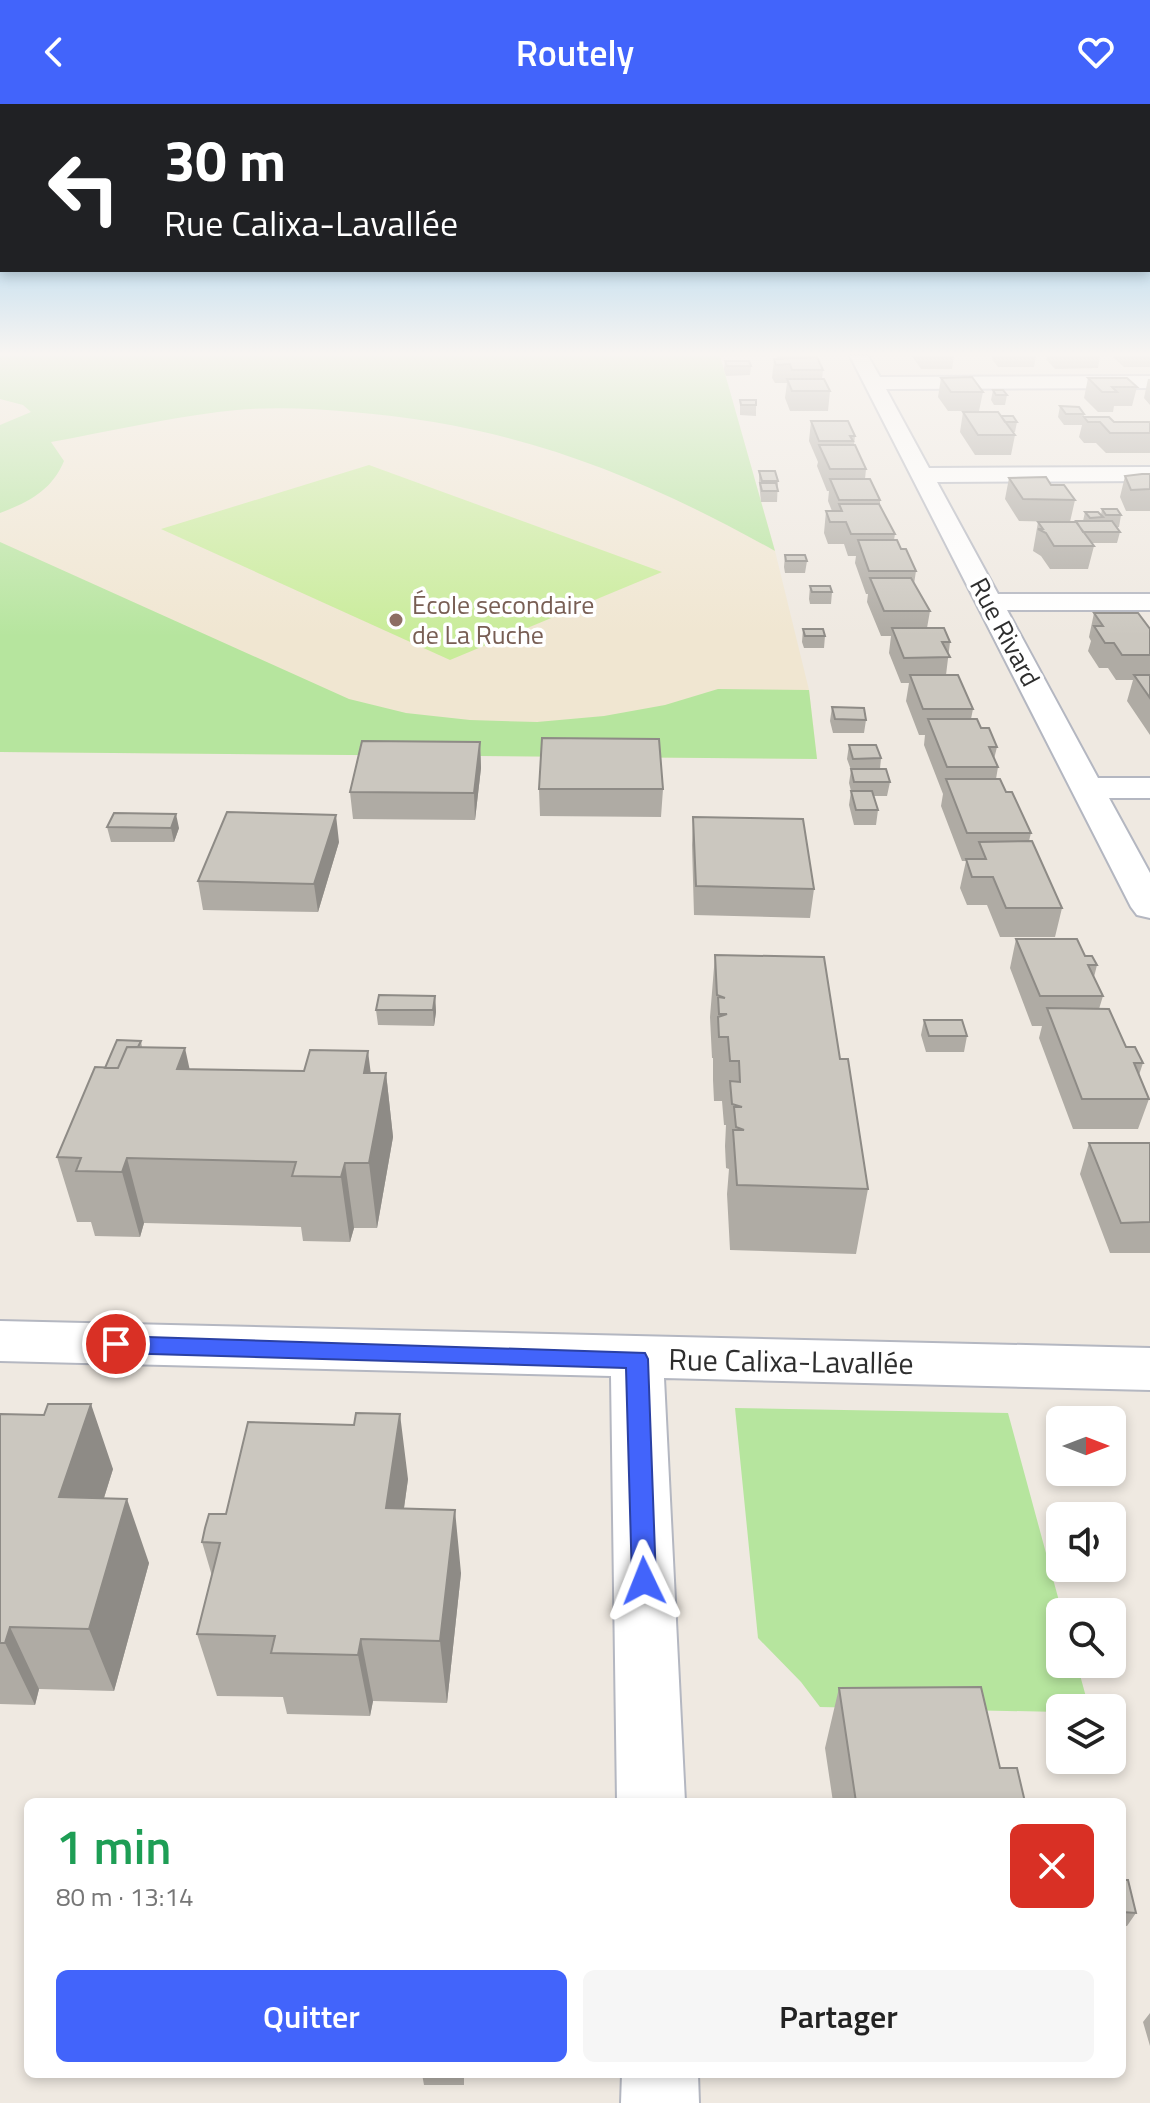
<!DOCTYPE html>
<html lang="fr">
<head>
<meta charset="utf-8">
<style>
  body { margin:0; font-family:"Titillium Web",sans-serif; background:#f6f6f6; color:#222; height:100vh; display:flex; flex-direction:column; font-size:30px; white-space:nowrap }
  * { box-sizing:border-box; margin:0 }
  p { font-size:26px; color:#767676 }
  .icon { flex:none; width:44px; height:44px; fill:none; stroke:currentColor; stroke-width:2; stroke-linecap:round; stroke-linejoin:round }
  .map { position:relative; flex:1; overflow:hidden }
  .details { position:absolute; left:24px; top:1694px; width:1102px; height:280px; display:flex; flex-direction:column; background:#fff; border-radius:12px; box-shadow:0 4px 12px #0003 }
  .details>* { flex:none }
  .banner { position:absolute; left:0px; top:0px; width:1150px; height:168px; box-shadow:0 4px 12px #0003; background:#202124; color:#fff; overflow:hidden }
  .needle { width:52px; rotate:90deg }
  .controls { position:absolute; left:1046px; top:1302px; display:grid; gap:16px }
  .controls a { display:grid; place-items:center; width:80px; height:80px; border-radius:12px; background:#fff; box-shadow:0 4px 12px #0003; font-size:40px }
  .pin { position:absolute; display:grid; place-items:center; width:68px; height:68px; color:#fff; margin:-34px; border:4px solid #fff; border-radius:50%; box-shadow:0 2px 8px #0007 }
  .me { position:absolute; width:88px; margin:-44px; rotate:358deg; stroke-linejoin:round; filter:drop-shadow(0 0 6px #0008) }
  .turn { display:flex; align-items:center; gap:28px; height:168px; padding:0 32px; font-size:36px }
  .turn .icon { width:104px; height:104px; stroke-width:2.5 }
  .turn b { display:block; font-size:56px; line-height:68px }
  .round { display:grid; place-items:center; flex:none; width:84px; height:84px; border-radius:12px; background:#f6f6f6 }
  .summary { display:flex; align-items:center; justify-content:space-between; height:136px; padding:0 32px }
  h1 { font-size:48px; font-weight:600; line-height:60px; color:#1e9e55 }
  .cta { display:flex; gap:16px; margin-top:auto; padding:16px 32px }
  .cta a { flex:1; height:92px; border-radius:12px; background:#4264fb; color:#fff; font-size:32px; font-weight:600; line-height:92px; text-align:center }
  .cta a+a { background:#f6f6f6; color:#222 }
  header { display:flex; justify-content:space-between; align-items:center; height:104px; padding:0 32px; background:#4264fb; color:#fff; font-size:36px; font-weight:600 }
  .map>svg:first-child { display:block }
</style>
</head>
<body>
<header><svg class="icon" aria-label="back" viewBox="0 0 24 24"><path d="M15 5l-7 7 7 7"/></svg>Routely<svg class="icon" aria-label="heart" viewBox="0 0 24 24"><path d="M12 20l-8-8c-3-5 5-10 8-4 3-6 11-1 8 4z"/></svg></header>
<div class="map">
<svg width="1150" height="1999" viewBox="0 0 1150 1999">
  <rect width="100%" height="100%" fill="#efe9e1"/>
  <path fill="#f0e6d1" d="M0,252h720l55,195 34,139 8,69 -817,-7z"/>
  <path fill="#b6e59e" d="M0,252h720l55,195c-140,-78 -262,-126 -423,-139 -44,-4 -90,-6 -134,0 -56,7 -112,20 -167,30l13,19c-12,29 -35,41 -64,52v-88l31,-13 -8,-7 -23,-6z
    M0,438l349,157 57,14 64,7 67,2 67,-6 61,-11 53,-16 91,1 8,69 -817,-7z
    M735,1304l273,5 54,199 -2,52h17l12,44h-29v4l-240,-5 -19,-25 -43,-44z"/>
  <path fill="#c9ec9a" d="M369,361l293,107 -212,88 -289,-131z"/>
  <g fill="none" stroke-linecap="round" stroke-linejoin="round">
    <defs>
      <path id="minor" d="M850,252h18l12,21 270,-1v12l-264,1 43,79 221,-1v14l-213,1 61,112h152v16h-143l91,168h52v20h-41l41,75v45l-13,-3 -6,-8z
        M0,1217l1150,27v42l-486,-12 21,424h-68l-6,-426 -611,-15z
        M622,1970h76l1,29h-78z"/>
    </defs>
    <use href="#minor" stroke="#b4b7c1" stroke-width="4"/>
    <use href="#minor" fill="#fff" fill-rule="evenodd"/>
  </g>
  <path fill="#afaba4" d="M778,252h34l11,14 -1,9 8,12 -2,20h-38l-5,-13 2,-15h-12l-3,-5 2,-19h5z
    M912,252h42l-2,13h-31z
    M992,252h44l-2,11h-36l-6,-8z
    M1047,252h53l-2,12 -43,1 -9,-10z
    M1114,252h36v11h-26l-11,-10z
    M725,257l26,5 -1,9 -24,1 -2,-6z
    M941,274l42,14 -4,19h-31l-10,-14z
    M1088,274l49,9 -5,19h-18l-1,6h-15l-14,-14z
    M1148,275h2v26l-6,-7z
    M993,286l14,5 -2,10h-11l-3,-5z
    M740,296l16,5v11l-16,-1z
    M1060,302l24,8v3l30,5h36v31h-44l-10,-10h-12l-5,-6 3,-12h-18l-6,-8z
    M963,308l38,4 16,6 -2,10h-2l2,3 -4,20h-36l-15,-23z
    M811,317l44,15 -1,9 12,24 -1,10 15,21v5l15,29 -1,6 22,31 -2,13 16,27 -3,17 23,14 -4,33 27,34 -2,10 26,28 -3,12 4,8 -2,12 10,13 25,41 -2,8 33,67 -7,29h-55l-13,-32h-20l-7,-17 6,-27h-4l-21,-55 2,-12 -19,-49 1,-10h-6l-13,-34 3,-18h-8l-12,-30 2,-17h-10l-14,-34 1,-8h-2l-11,-31 1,-7h-8l-4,-12h-16l-4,-11 2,-22h6l-4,-10 1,-10h-2l-10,-25 1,-4 -9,-21z
    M759,367l19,10 -1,21h-16l-2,-20z
    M1150,370v37h-24l-6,-14 5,-21z
    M1009,374l42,7 24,15 -5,22 13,-1 2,-9 16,3 1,-6 19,6 -2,12h-2l3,5 -3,11h-25l2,3 -6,23h-38l-9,-13 -8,-5 5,-29h26l-45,-1 -14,-22z
    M785,451l22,6 -2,12h-20l-1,-6z
    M810,482l22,6 -1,12h-21l-1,-5z
    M1094,509l56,16v106l-23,-34 6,-21h-17l-8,-12h-9l-11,-17 3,-10 -2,-4z
    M803,525l22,7 -1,12h-20l-2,-6z
    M832,603l34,13 -2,13h-31l-3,-12z
    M480,638l1,26 -6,52 -122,-1 -3,-27z
    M849,641l32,13 -1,11 10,13 -3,14h-14l5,14 -2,15h-22l-5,-20 2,-14 -2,-8 2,-13 -4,-11z
    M539,685h124l-2,28 -121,-1z
    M693,713l121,72 -4,29 -116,-3 -2,-70z
    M107,723l72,1 -5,14h-63z
    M339,738l-21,70 -115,-2 -5,-29z
    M1016,835l69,17 12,9 -3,12 9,19 -4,13 27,38 17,16 -4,12 10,24 -11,30h-65l-34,-91 3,-12h-10l-22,-58z
    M715,851l125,104 28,130 -12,65 -126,-4 -3,-56 2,-25 -3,-1 -1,-22 1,-21h-2l-2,-24h-8l-1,-21v-22h-1l-2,-41z
    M435,892l1,16 -2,14 -56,-1 -2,-15z
    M924,916l43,16 -3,16h-38l-5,-17z
    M141,937l1,6 48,22 196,4 7,64 -16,91h-23l-4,14 -47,-1 -2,-14 -157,-4 -4,14 -45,-1 -4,-14h-14l-20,-65z
    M1089,1039h61v110h-40l-30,-79z
    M0,1310l113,55 -9,29 45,65 -35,128 -75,-2 -4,16 -35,-1z
    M408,1375l-4,29 57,65 -14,130 -74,-2 -3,15 -83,-2 -4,-17 -66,-1 -20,-62 15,-58 -10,-34 24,-28z
    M839,1584l161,80 25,34h-192l-8,-54z
    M1122,1776l14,33 -9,13h-5z
    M1150,1909v33l-7,-24z
    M422,1970h42v11h-40z"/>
  <path fill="#8e8b86" d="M480,638l1,26 -6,52 -1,-27z
    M176,710l3,14 -5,14 -3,-14z
    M336,711l3,27 -21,70 -4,-28z
    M435,892l1,16 -2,14 -1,-16z
    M185,944l14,64 -22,-43z
    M368,947l8,64 -12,-42z
    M386,969l7,64 -16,91 -8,-65z
    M127,1054l17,65 -4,14 -18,-65z
    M345,1059l9,65 -4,14 -9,-65z
    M91,1300l22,65 -29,92 -25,-64z
    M400,1310l8,65 -13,93 -9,-64z
    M127,1395l22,64 -35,128 -25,-62z
    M455,1406l6,63 -14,130 -7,-62z
    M10,1523l29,62 -4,16 -30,-62z
    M361,1535l12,62 -3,15 -12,-61z"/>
  <path fill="#cbc7bf" stroke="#8e8b86" stroke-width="2" d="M817,253l6,13h-31l-2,-6 -14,1 -2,-6z
    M725,257h24l2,5h-24z
    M972,273l11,15h-32l-10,-14z
    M1088,274h39l10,9h-25l5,5h-15z
    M787,275h37l6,12h-38z
    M993,286h10l4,5h-11z
    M740,296h16v5h-15z
    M1060,302l19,1 5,7h-18z
    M963,308h35l17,23h-37z
    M1001,312h12l4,6h-12z
    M1084,313h25l5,5h36v11h-40l-10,-11h-12z
    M811,317h37l7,15h-5l3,5h-34z
    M819,341h36l11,24h-36z
    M759,367h16l3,10h-16z
    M1142,370h8v15l-19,1 -6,-14z
    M1046,373l5,8h13l11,15 -52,-1 -14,-21z
    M830,375h40l10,21h-41z
    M760,379h16l2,8h-16z
    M839,400h40l16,30h-44l-5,-12h-16l-4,-11h16z
    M1102,405h15l4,6h-15z
    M1085,408h13l5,5 -13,1z
    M1076,417h36l8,11h-37z
    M1038,418h38l18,24h-40l-8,-13 -8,-4h5z
    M858,436h39l4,9h5l10,22h-47z
    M785,451h20l2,6h-21z
    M870,474h41l19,33h-46z
    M810,482h20l2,6h-20z
    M1094,509h44l12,16v26h-28l-8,-12h-9l-11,-17h9z
    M892,524h52l6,14h-8l8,15 -46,1z
    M803,525h20l2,7h-20z
    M910,571h48l15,34h-50z
    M1134,571h16v23z
    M832,603l32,1 2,12 -31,-1z
    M928,615h49l4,9h8l8,19h-8l9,20h-51z
    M542,634l117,1 4,50h-124z
    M362,637l118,1 -6,51 -124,-1z
    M849,641h27l5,13 -28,1z
    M851,665h35l4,13h-36z
    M946,675h54l6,13h6l19,41h-64z
    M851,687h21l6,19h-22z
    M227,708l109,3 -22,69 -116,-3z
    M114,709l62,1 -5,14 -64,-1z
    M693,713l110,2 11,70 -118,-3z
    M1032,737l30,67h-56l-13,-31h-21l-6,-18h20l-7,-17z
    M1016,835h61l8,17h7l5,9h-9l15,31h-63z
    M715,851l109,2 16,102h8l20,130 -131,-4 -4,-55h11l-8,-3 -2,-20h8l-10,-3 -2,-23 10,1 -1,-21h-9l-2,-24h-9l-1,-20 9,-3h-8l-1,-17 7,1 -8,-3z
    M379,891l56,1 -2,14h-57z
    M1047,904l62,1 17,38h9l8,16h-9l15,36h-67z
    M924,916h38l5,16h-38z
    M117,936l24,1 -3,6h-11l-9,21h-13z
    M127,943l58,1 -8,21 127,2 6,-21 58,1 -4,22h22l-17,90h-24l-4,14 -49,-1 4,-14 -169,-4 -5,14 -46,-1 5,-13 -24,-1 38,-90 23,1z
    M1089,1039h61v79l-29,1z
    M48,1300h43l-32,93 68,2 -38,130 -79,-2 -5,16h-5v-229l44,1z
    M356,1309l44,1 -14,94 69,2 -15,131 -79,-2 -3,16 -87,-2 4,-17 -78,-2 23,-91 -18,-1 3,-14 4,-14h17l22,-92 106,3z
    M981,1583l19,81h17l8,34h-169l-17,-114z
    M1122,1776h6l8,33 -14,-1z"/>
  <linearGradient id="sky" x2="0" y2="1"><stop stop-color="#7abfeb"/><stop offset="0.47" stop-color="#f8f5f2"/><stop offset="1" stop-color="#f8f5f2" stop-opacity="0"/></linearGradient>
  <rect width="1150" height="532" fill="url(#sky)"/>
  <path fill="#4264fb" stroke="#2b41a3" stroke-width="2" d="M116,1232l529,17 3,6 8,222 -3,8 -9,3 -9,-3 -3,-8 -6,-213 -510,-15 -11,-9z"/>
  <circle fill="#8d6e63" stroke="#fff" stroke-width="3" cx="396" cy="516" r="8"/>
  <g text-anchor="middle" stroke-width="7" stroke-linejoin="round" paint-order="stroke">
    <g font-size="26" fill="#785e54" stroke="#fff" text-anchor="start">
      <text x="412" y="510">École secondaire<tspan x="412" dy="30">de La Ruche</tspan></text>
    </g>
    <g font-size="26" fill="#2e2e2e" stroke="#fff">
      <text transform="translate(1005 528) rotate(62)" y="9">Rue Rivard</text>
    </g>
    <g font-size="30" fill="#2e2e2e" stroke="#fff">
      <text transform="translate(791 1258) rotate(1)" y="10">Rue Calixa-Lavallée</text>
    </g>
  </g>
</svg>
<div class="controls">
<a><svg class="needle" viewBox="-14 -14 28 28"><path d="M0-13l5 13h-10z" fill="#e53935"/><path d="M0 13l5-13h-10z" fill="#767676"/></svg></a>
<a><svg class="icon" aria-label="sound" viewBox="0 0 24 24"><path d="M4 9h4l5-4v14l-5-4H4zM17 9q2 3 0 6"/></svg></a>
<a><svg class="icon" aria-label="search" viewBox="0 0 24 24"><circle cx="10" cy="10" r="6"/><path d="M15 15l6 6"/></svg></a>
<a><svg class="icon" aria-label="layers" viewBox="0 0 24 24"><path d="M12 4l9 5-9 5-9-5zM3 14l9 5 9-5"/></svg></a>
</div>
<div class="pin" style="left:116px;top:1240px;background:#d93025"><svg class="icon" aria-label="arrive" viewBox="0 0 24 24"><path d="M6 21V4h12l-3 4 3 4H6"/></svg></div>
<svg class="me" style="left:644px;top:1477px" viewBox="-20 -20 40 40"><path d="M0-17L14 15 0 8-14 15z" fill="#4264fb" stroke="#fff" stroke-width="4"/></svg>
<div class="banner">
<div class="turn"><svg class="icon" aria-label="left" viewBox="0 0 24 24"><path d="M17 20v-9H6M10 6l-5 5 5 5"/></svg><div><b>30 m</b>Rue Calixa-Lavallée</div></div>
</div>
<section class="details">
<div class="summary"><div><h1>1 min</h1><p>80 m · 13:14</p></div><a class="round" style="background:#d93025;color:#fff"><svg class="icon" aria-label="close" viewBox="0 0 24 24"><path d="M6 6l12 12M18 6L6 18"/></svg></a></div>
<div class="cta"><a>Quitter</a><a>Partager</a></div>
</section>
</div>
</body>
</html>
